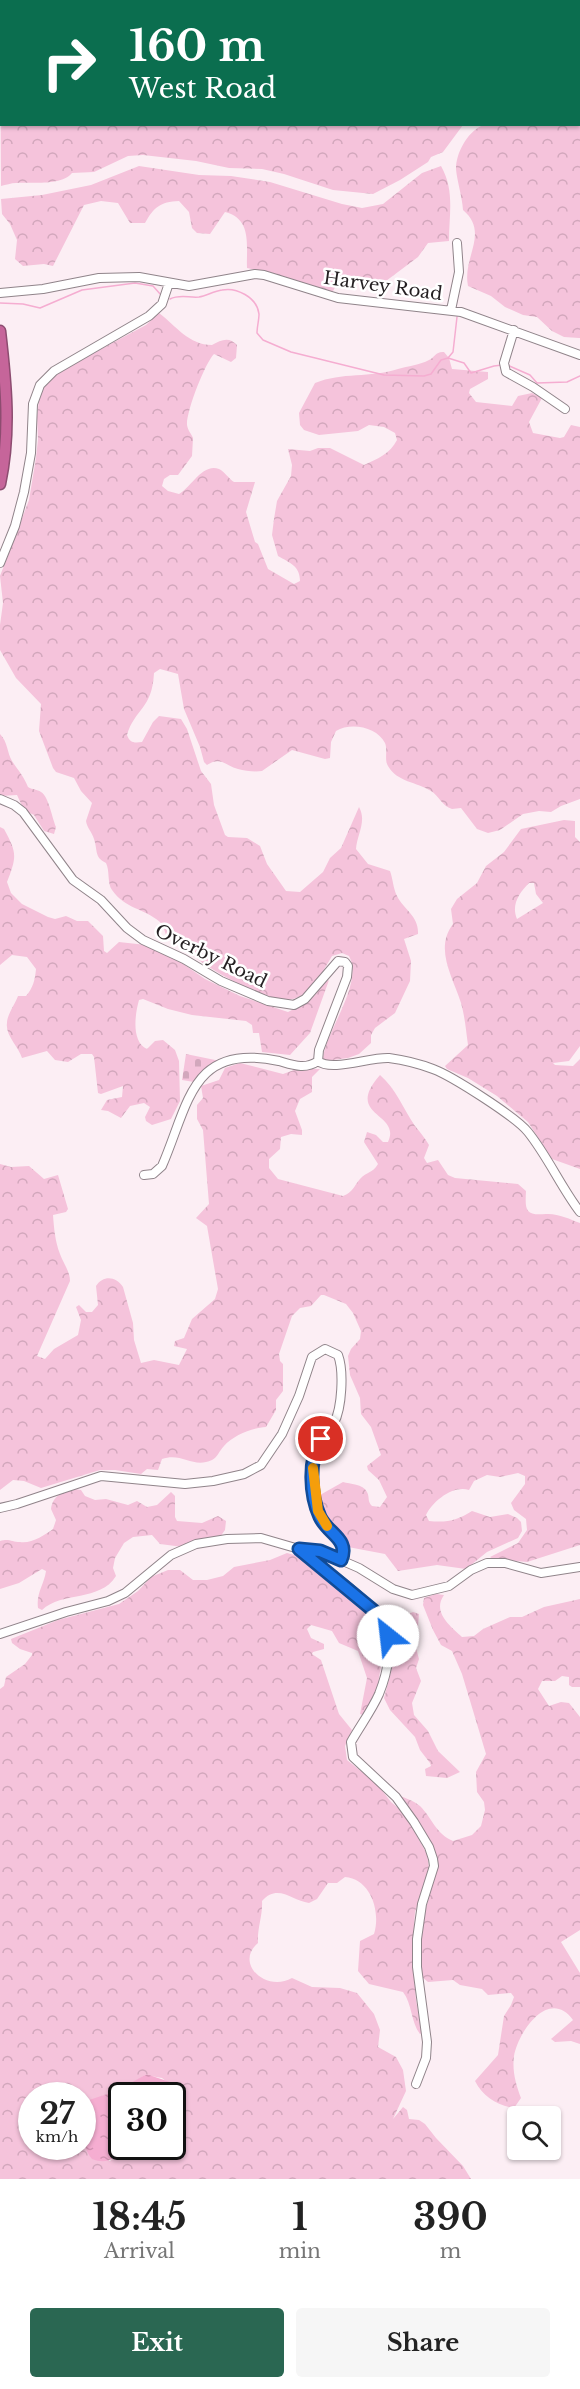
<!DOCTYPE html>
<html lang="en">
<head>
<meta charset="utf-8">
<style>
  body { margin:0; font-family:"Libre Baskerville",serif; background:#f6f6f6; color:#222; height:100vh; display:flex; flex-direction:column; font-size:22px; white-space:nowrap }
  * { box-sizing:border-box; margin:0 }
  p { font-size:20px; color:#767676 }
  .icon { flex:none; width:33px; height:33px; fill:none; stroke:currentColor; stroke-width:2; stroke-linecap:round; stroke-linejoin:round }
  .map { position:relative; height:2179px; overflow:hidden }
  .side { display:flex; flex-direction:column; background:#fff; flex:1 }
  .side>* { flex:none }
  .hud { position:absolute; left:0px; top:0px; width:580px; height:126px; box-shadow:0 2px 4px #0004; background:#0b6e4f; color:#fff; overflow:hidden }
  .tools { position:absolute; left:507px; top:2106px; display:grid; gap:12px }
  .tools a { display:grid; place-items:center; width:54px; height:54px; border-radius:6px; background:#fff; box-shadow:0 2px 4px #0004; font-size:30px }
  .speed { position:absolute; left:18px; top:2082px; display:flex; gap:12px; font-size:30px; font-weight:700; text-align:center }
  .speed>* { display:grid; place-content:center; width:78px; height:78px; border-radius:50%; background:#fff; box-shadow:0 2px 4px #0004; line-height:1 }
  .speed small { font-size:15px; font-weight:400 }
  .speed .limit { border:3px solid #111; border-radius:9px; background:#fff; color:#111 }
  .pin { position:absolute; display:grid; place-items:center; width:51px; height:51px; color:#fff; margin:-26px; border:3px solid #fff; border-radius:50%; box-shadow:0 2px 6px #0007 }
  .me { position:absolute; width:66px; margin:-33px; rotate:331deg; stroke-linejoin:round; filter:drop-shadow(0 0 4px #0008) }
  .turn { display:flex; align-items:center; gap:21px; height:126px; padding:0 30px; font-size:27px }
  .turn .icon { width:78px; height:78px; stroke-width:2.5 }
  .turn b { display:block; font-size:42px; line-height:51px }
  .eta { display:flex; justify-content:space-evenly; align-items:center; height:102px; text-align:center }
  .eta b { font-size:36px; font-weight:800; line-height:42px }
  .action { display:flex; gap:12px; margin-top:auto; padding:12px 30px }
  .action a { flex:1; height:69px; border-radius:6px; background:#2a6752; color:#fff; font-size:24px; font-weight:800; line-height:69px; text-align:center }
  .action a+a { background:#f6f6f6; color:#222 }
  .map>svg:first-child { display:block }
</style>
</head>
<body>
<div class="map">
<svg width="580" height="2179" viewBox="0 0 580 2179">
  <defs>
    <pattern id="forest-crowns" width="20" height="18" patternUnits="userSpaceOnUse" patternTransform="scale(1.5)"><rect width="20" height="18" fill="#f5c3db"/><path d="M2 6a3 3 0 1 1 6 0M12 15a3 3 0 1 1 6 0" fill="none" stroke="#d2a7bc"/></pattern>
    <pattern id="cemetery-stones" width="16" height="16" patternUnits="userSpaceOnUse" patternTransform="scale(1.5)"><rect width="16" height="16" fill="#f5c3db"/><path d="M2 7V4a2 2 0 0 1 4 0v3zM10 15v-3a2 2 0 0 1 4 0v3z" fill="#d2a7bc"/></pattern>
    <pattern id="water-ripples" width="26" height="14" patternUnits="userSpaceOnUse" patternTransform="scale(1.5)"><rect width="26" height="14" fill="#f5add1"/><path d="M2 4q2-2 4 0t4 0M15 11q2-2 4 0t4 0" fill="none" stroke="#d294b3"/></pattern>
  </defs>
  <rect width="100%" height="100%" fill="#fceef4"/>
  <path fill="url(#forest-crowns)" fill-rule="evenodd" d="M0,0l94,1 -92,1v122l461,1 -20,27 -12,5 -3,5 -28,18 -27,14 -40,-4 -49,-16 -22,-5 -33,-1 -33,-7 -53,-6 -15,1 -34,16 -22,1c-10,13 -41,9 -56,10 -5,0 -10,2 -15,3z
    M580,78v260h-1l-15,-1 -12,-6 -15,-14 -14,-2 -18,-8 -14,-11 -23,-10c-6,-29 22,-53 -5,-76 -1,-14 -6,-29 -7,-41 0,-16 11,-36 25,-43 8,-4 83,-2 98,-2z
    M139,166l60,9 32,1 39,6 72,22 20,4 21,-4 39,-31 19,-7c14,25 8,47 8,75l-21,2 -10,14 -40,30 -29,-12 -12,9 -4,7 -16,-1 -31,-13 -39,-9c-1,-21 6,-49 -22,-56l-15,22 -13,-1 -5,-5 -3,-16 -10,-11c-19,1 -25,6 -34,22h-15l-12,-20 -17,-2 -17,4 -31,61 -9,-2 -21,2 -8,-7 2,-19 -7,-16 -8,-10 -1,-15 41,-4 49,-10z
    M159,313c17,13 30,32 53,32 9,-5 17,-9 25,0l-1,13 -5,4 -17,-8c-9,9 -28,58 -27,71 1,6 4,8 6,13l-1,18 -14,19h-8l-6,4 -2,7 6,5 11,3c12,-6 23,-31 40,-25 5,2 10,10 15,13h21l-9,30 9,30 3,2 10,25 26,15 6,-3c0,-15 -10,-18 -22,-25l-6,-21 2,-16 3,-18 14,-25 1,-11 -4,-16 22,2 8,-3h12l34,17c13,-6 26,-11 33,-25l-2,-7 -11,-6 -15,-2 -11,6 -39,4 -15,-5 -4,-5 -1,-12 16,-30c27,-11 55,-5 83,-14 10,-3 22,-4 31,-9 6,-3 7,-9 15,-8l5,6 3,11 36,3v7l-18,10 -1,4 7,9 36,4 6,-10 14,-3 10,5 -13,24 4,11 27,5 4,-1 7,-12 9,2v372l-19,7 -10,6 -12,-1 -16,3 -23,16 -12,3 -11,-4 -16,-21c-3,0 -6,1 -9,1 -10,-3 -13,-13 -21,-18 -14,-9 -34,-9 -43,-25 -4,-6 0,-16 -3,-23 -8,-16 -34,-21 -49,-12l-5,11 -1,16 -5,1 -33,-9 -30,21c-7,1 -17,0 -24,-2 -12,-3 -17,-13 -31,-4l-3,-3 -4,-15 -16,-38 -6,-35 -18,-5 -6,4c-2,37 -19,35 -27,62 3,8 7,8 15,7l11,-20 6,-6 22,3 6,10 14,42 10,13 3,21 11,30 3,2 19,1 13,8 7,18 19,27 14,1 23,-20 7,-14 11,-10 18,-41c8,14 -2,28 -3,42l12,15 22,7c3,8 3,17 7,25 7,14 22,20 21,38l-14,5 7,22 -1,20 -15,32 -20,15 -4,7v8l-12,11 -11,4 -23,3 -2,-3c3,-27 41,-75 26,-102l-7,-3 -10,3c-9,15 -20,38 -39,43 -27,6 -95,-36 -113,-54 -4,-3 -9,-3 -12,-7 -4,-5 -3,-11 -8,-16 -16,-14 -35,-13 -48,-32 -5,-7 -2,-19 -6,-27 -12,-6 -8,-12 -12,-24 -2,-7 -7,-11 -8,-18l6,-18 -11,-12 -7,-13 -18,-6 -3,-4 -14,-37 2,-27 -25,-26 -16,-28v-25l3,-22 -3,-27 29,-76 7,-42 2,-19 -1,-22 3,-26 6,-10 16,-11 84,-45z
    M0,734c8,8 7,19 12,27 6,9 12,16 16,26 5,3 9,2 13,5 8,5 11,26 15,35l-2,7 -10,-3 -10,-16 -10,-5 -7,-15 -17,1z
    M564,820l11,1v16l5,5v204l-11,15 -16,2 2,2 18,1 7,-7v110l-28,-10 -24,-37 -31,-26 -29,-18 -21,-9 -2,-3 23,-21c-2,-14 -3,-28 -7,-42 -8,-26 -27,-54 -8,-79l-2,-15 6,-10 20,-16 9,-17 18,-14 17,-23zM529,883h5l2,11 7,9 -26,16c-6,-14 2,-26 12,-36z
    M0,827l4,2c13,24 13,27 3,53l4,11 11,11 26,13 7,2 11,-3 11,5h11l15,15 1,15 3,2 12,-11 27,3 30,14 29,20 35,17 48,16c9,-5 20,-9 27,-17 5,-6 7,-11 14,-15l-19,53 -20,22 -28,-3 -3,-19h-6l-1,-8 -6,-4 -54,-6 -24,-6 -25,-10 -4,1c-4,14 -8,42 8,49l8,-8 8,-1 12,10 4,11 1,40 -9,18 -19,6 -6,-4 -1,-4 5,-10 -6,-4 -14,3 -9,12 -13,-7 -7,-1 6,-10 15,-3 1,-11 -22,8 -3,-1 -4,-36 -2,-3h-11l-13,8 -13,-2 -8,-9 -25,7c-3,-11 -17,-23 -15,-35 0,-8 8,-19 11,-27h8c7,-8 9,-16 10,-27l-9,-12 -15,-2 -12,10z
    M240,1063l43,11 14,-5h23l-8,8v15l-12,7 -5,12 7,19v5l-11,-1 -10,3 -1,12 -11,10v9l9,11 65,17c10,-4 11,-10 17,-17 7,-8 12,-5 18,-15l-14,-22 3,-10 9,3 7,7h5c14,-30 -45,-25 -8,-67 16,14 23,33 35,51 5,6 10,12 14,19l-5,13 3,5 11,-3 10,15 7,3 63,6 8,7c-1,19 -1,25 20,23 11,-1 24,5 34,9v322l-53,17 -34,-3 -3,-2 28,-14 9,-13 -1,-11 -12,-9 -3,-7 14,-19v-8l-7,-3 -18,4 -13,-2 -13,6 -5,9c-16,-5 -36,11 -43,25l3,6c18,2 29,-1 43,-10l18,6 18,-3 9,4 4,4 1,9 -4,7 -31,14 -21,17 -29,-4 -39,6 -13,-17 -37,-7c-11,-18 -30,-29 -28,-52l23,-13c7,2 20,2 24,10 3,6 0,9 5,14l8,1 7,-10 -8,-17 -11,-10 -1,-4 14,-11 -10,-28 -10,-13 -1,-16 -10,-23 -2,-19 3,-7 9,-10 1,-8 -8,-18 -7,-9 -22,-9h-3l-10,11 -11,2 -8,8 -13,38 1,7 3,3v27l-7,9v10l-10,17c-14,1 -32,8 -42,19 -5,5 -6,11 -12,14 -19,9 -30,-8 -50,-1l-4,11 -11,-1 -6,5 -26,-4h-15l-59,18 -17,-7 -11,-1 -13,10v-326l11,3 18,-1 15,13 14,-4 10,34 -2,3 -13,3c1,13 2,26 7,39 3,9 10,17 10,27l-33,75 8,3 9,-10 24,-14 3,-15 -5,-13 3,-2 7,7h6l6,-7 -2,-19c7,-11 20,-10 27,1l10,36 1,17 7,23 13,-3 25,5 8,-16 -13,-3 1,-5 9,-3 8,-19 23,-20 3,-10 -11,-63 -11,-8 13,-14 -6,-74 -6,-11v-14l6,-7 -2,-12 18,-6 6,-12z
    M74,1489l7,1 4,6 10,4 11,-1 22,6 9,-4 10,6 10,-2 14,-13 4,4v21l2,4 25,2 16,-7 8,5 -1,9 -5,7 -17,1 -20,9 -23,-3 -8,-9 -19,2 -9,6 -9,15 -2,10 3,8c-16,26 -54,15 -74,34l-4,-2c-2,-15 6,-23 8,-37l-4,-2 -23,14 -19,6v-48c9,-3 12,1 20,1 11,2 25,-7 33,-13l3,-9 -5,-11c2,-14 11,-16 23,-20z
    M287,1553l15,4 30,26 12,6 26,22 8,9 5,33 -5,31 -9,23 -6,8 -3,-1 1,-5 6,-31 -9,-27 -19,-8 -7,-12 -21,-6 -4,4 4,9 13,6v5l-11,3 -1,2 9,6 18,54 13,16 -7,16 2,14 30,24 14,18 13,11 23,41 2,14 -14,44 -3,39 4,49 6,33 -2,1c-9,-11 -8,-31 -17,-42l-34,-8 -11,-13 2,-30 14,-7c7,-22 -3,-55 -29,-57l-8,6h-9l-11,16 -8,4c-17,-2 -31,-20 -47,-2 1,14 -5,27 -4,42 -24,20 8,50 34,35l20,9 28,1 17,5 17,21 6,16 -2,17 18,10 7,13 3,21 -13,28 10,-12 4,3 2,9 10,1 6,4 11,14 27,28 8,13h-471v-490l4,-3 2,-9 19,-13 7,-9v-2l-12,-4 -8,-6 -1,-4 47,-19 61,-16 19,-13 13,-14 17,-7h12l13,10h14l16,-4 11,-9 36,-7zM145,2075l17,3 10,8 -2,9 2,1v50l-47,1 -15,14 -24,-14 -4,-16v15h-50v-50h50l1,6c9,0 53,-20 62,-27z
    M436,1594l8,1c-12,17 6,31 18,42l12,-1 9,-7 27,-12h12l22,-10 36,-8v88h-8l-3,-2v-8l-7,-1 -7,5h-13l-4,8 11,17 12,-4 8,1 11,14v213l-19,12 19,31v71l-9,-3 -16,1 -4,-3 22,-19c-24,-33 -55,12 -59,36 -2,15 2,29 7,42l-7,10c-17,-3 -31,-11 -39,-27l23,-26 6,-39 7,-11 3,-8 -3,-4 -23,2 -6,-6 -22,-4 -7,-5 -25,2 -6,-5 -1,-5 -2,-37 16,-61v-21l-7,-16 -30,-42c7,3 16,6 22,11 12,12 16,28 33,35l19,-6 9,-9 4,-16 -1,-8 -7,-10 -1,-20 10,-18 -24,-80 -10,-23 -11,-6 -8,-15 -10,-25 1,-7z
    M413,1612l6,2 -3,34 3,11 -3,9 5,13 -9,22 2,12 14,16 10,20 22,21 -13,6 -21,-2 -1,-7 6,-3 -1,-3 -10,-13 -5,-13 -25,-27 -6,-12 8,-30v-13l14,-6 2,-20 -3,-7 1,-7z"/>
  <path fill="url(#cemetery-stones)" d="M186,1054l34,7 -16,10 -10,11 -12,-2z"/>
  <path fill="url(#water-ripples)" d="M145,2075h4l21,7v13l-48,1v50l3,1c-11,11 -17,18 -33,12 -12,-14 -10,-39 -9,-57l33,-11z"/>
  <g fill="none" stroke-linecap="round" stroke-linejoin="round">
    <path stroke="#f5add1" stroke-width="1.5" d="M170,299c10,-5 19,-1 29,-2 7,-1 15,-6 23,-7 14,-3 35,7 37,24 0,6 -2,13 -2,19l6,7 28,12 93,23 40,1 7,-2 10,-14 7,-2 16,5 7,10 23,-7 8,-1
      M0,303l23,1 17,4 42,-18 53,-7 18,3 8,9
      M448,358l5,-6 4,-35
      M507,365l23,10 7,8 30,-1 13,-6"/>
    <defs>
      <path id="minor" d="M378,2l1,-2
        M0,293l43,-4 56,-11 40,-1 50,9 66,-12 9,1 74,23 123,14 119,43
        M451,310l8,-38 -2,-29
        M514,330l-10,33 2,9 27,15 32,22
        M0,563l15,-37 9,-34 7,-39 2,-49 7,-19 14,-14 95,-55 13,-12 7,-21
        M0,799l14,6 9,7 50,68 28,20 26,28 16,12 41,19 37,22 47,20 26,4 11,-6 33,-38 7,1 3,4 -1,11 -28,73 -1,11
        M144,1175l9,-1 9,-8c27,-62 29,-124 117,-105 14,4 26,9 39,0 14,11 51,-4 71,-3 15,2 31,6 44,11 19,7 83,48 95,63 20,25 33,55 52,80
        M0,1508l17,-4 84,-28 84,8 28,-3 31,-7 17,-9 21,-31 17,-38 13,-39 13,-8 13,6c6,16 4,53 -4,68 -7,15 -21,21 -21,40 -1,16 1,35 6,51 6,18 31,24 22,46
        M300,1550c21,15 71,51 83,72 12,20 4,52 -4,72 -7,16 -19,32 -28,48l2,15 43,40 18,25 15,25 4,12 1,7 -12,38 -5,35v28l10,75 -1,16 -10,26
        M0,1634l66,-22 42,-11 17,-8 46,-38 25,-11 31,-5 34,-1 38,11 21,2 39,17 34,21 19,6 37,-9 22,-16 16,-7h18l36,10 39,-6"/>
      <path id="highway" d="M0,331c6,52 11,101 0,153"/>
    </defs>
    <use href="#minor" stroke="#90848a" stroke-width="10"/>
    <use href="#highway" stroke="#8d4c70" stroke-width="13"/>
    <use href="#minor" stroke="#fff" stroke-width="8"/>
    <use href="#highway" stroke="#c6659a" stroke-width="10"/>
  </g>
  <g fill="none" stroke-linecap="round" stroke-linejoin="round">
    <defs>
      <path id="route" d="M321,1439c-13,21 -11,56 -1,78 8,17 30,22 21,43l-21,-9 -21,-2 75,62 10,12 4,13"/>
    </defs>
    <use href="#route" stroke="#114b97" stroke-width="15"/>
    <use href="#route" stroke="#1a73e8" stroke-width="10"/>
    <path stroke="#f59e0b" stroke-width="10" d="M313,1468l5,43 9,15"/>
  </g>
  <g text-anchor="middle" stroke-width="5" stroke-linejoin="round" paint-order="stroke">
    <g font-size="18" fill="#231f21" stroke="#fff">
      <text transform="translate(383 286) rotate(8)" y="6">Harvey Road</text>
      <text transform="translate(211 956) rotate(26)" y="6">Overby Road</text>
    </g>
  </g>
</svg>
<div class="tools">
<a><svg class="icon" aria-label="search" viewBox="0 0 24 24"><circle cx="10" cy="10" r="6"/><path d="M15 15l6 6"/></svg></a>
</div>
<div class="speed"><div>27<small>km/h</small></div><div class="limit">30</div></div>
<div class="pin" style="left:321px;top:1439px;background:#d93025"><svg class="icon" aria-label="arrive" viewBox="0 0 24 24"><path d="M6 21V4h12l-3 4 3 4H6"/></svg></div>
<svg class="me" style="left:388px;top:1636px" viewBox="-20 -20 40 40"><circle r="19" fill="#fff"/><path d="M0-13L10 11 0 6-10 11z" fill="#1a73e8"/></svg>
<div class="hud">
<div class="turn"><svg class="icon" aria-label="right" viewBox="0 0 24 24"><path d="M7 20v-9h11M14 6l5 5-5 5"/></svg><div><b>160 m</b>West Road</div></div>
</div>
</div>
<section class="side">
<div class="eta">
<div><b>18:45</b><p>Arrival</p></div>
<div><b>1</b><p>min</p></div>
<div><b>390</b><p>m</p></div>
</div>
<div class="action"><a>Exit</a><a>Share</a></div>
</section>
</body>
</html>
